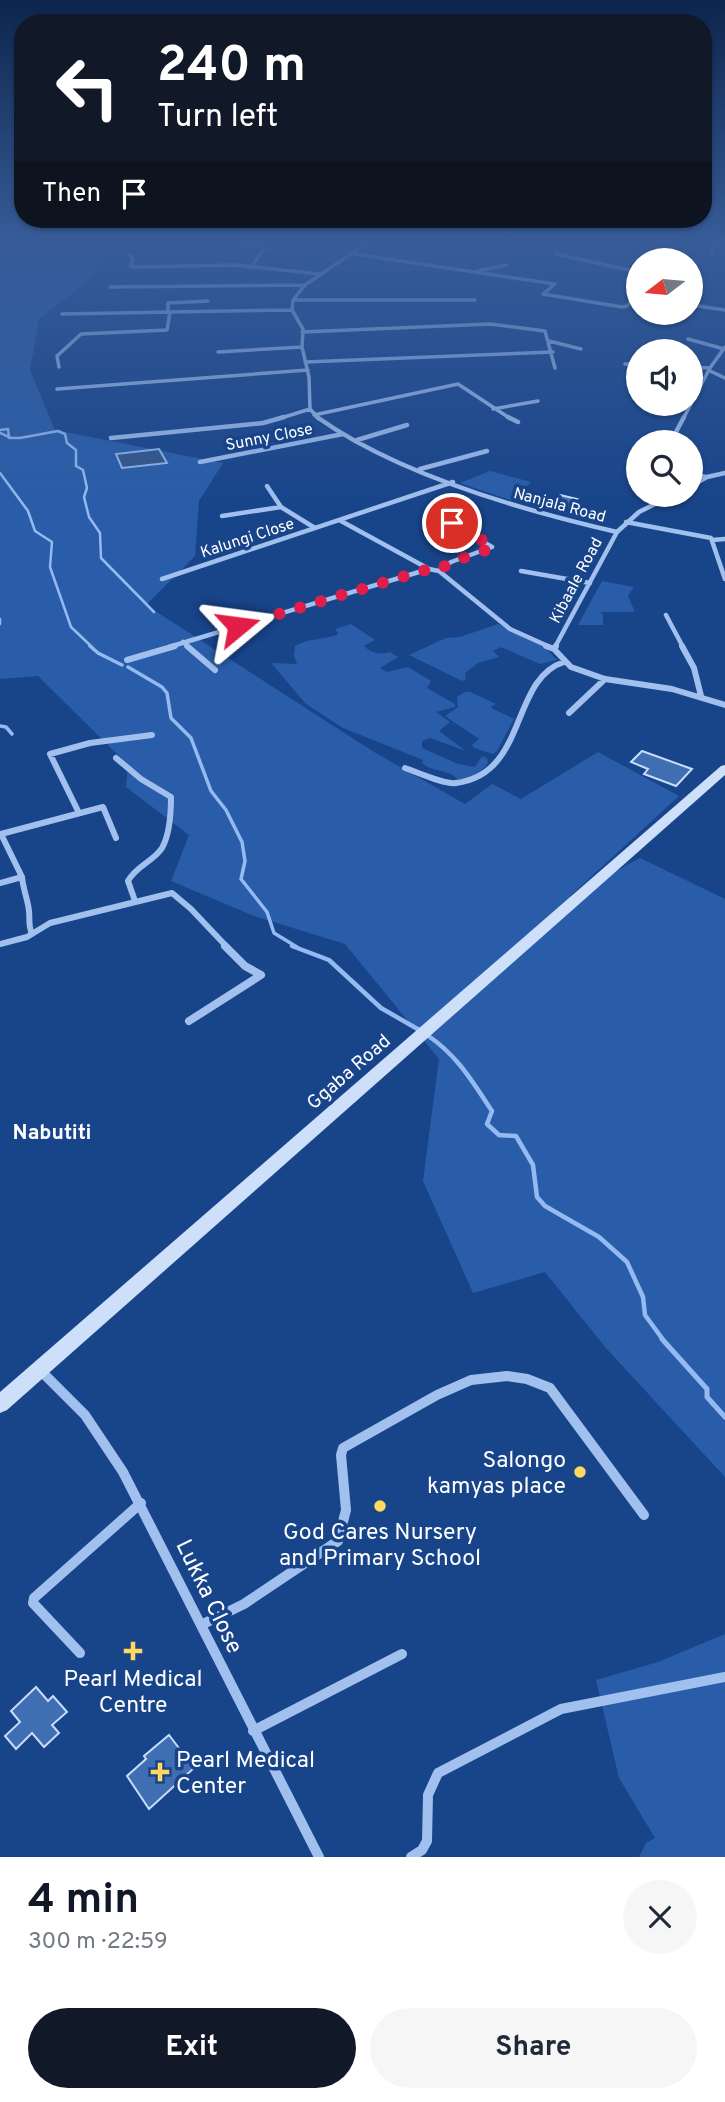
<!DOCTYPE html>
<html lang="en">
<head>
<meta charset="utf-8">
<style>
  body { margin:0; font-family:Overpass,sans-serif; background:#f6f6f7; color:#1f2937; height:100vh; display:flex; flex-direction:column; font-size:26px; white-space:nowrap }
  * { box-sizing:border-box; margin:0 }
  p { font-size:23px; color:#747a83 }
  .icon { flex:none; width:38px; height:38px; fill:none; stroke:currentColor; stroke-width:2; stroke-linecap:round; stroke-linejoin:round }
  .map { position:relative; height:1857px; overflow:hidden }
  .panel { display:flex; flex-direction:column; background:#fff; flex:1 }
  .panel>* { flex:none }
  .hud { position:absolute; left:14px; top:14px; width:698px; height:214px; border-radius:28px; box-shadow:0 2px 5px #0004; background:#111827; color:#fff; overflow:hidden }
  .needle { width:46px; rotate:254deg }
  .buttons { position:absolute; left:626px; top:248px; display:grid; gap:14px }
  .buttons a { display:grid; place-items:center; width:77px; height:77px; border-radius:50%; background:#fff; box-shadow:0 2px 5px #0004; font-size:35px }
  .pin { position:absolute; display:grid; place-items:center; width:60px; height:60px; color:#fff; margin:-30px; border:4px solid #fff; border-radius:50%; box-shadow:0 2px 7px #0007 }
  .me { position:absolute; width:77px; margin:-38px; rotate:74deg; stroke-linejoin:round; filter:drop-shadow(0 0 5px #0008) }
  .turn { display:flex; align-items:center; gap:24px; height:147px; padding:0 28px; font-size:32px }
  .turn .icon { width:91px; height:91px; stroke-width:2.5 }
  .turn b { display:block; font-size:49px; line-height:60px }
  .then { display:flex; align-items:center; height:66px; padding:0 28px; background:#0003; gap:14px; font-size:26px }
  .round { display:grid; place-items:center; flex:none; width:74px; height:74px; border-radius:37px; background:#f6f6f7 }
  .overview { display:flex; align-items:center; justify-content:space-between; height:119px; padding:0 28px }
  h1 { font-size:42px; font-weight:700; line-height:52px; color:#111827 }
  .button { display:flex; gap:14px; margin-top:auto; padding:14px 28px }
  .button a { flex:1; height:80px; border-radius:42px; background:#111827; color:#fff; font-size:28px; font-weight:700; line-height:80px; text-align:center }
  .button a+a { background:#f6f6f7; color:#1f2937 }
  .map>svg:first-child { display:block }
</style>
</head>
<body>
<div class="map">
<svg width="725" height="1857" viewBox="0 0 725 1857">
  <rect width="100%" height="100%" fill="#18448a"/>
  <path fill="#2a5da9" d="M110,243c-7,32 -46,56 -71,76l-9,51 25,60 168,33 -24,38 -4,55 -49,49 228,147 91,52 27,-20 29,15 77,-47 81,44 -110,101 71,-39 85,41v578l-120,-130 -60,-75 -72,21 -50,-112 16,-122 -94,-115 -91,-28 -83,-35 18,-46 -63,-48 2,-22 -90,-89 -38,3v-435z
    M490,471l41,11 -18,19 -53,-18z
    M602,581l32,6 -6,9 7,16h-35l3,2v11h-25z
    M351,624l24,16 -11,6c7,7 16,9 26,6l8,5 -18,11 7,4 21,-5 23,14 -4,7 28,16v3l-19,5 14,10 -11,9 27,20 -36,-13 -8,3v7l36,16 17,3 7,-11 5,2 1,5c-7,10 -19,18 -31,16 -8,-10 -26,-7 -35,-16l1,-3 -80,-32 -37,-24 -35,-41 26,1 -3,-8 1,-10c14,-8 27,-6 42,-11l1,-2 -3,-4z
    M498,624l46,22 13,14 -17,4 -39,-17 -8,4 6,6 -21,6 -13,10 1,6 -4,2 -53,-26 37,-17 14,-1z
    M465,692h5l26,12 -5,3 2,2 21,10 -17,32 -4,3 -19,-6 -2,-3 7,-6 -34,-23 13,-9 -1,-10z
    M725,1634v223h-86l7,-14 9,-5 -36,-60 -23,-98 62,-18z"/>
  <path fill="#35568a" stroke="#94baf1" stroke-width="2" d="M159,449l8,14 -45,5 -6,-14z"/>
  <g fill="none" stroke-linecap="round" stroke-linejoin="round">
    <path stroke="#94baf1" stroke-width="2" d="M0,245h15"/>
    <path stroke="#94baf1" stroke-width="2.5" d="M0,430l8,-1 1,9
      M0,433l11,5h9l38,-7 7,3 2,9 9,7v16l7,4 4,18 -3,9 5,20 11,16 1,25 53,54
      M0,473l28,38 7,20 17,11 -2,25 21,60 21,20
      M0,619v5"/>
    <path stroke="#94baf1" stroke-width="3.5" d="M90,646l8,7 24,12
      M128,667l34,20 5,6 4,25 20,20 20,53 15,19 16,32 3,19 -4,18 26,33 7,21 23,14
      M0,726l6,1 6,7"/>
    <path stroke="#94baf1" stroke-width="4.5" d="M292,946l37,14 52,48 40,23
      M427,1035c30,20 45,46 65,76l-5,13 12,11 17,1 17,29 4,32 8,9 54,31 28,25 16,35 2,18 19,26"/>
    <path stroke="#94baf1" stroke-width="5" d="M662,1339l45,50v8l18,20"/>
  </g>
  <path fill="#406eb3" stroke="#c7dcfa" stroke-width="2" d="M560,495l17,4 -13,11 -15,-4z
    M642,751l50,18 -16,17 -32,-12 4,-5 -17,-7z
    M36,1687l12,14 5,-5 14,16 -15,13 7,8 -15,14 -12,-14 -16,16 -11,-13 15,-14 -9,-11z
    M169,1735l25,33 -45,41 -22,-33 19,-17 -2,-3z"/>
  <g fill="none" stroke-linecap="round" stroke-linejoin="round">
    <path stroke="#a1c0ee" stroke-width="3.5" d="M226,243l40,3 -14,20
      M458,243h13
      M713,253l-2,-8 9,-2
      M354,254l201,30 -12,10
      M556,254l83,18
      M130,255l3,3 -2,8 4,1 100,-2 85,9
      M478,271l28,-6
      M110,287l195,-2
      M543,294l79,13 5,-1 12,-13
      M293,300h182
      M691,305l34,5
      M168,311v-8l40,-2
      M62,314l108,-2
      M302,332l188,-8 55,7 10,37
      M688,339l36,10
      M549,341l32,8
      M218,352l84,-5
      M305,362l248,-10
      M625,364l14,1
      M59,367l-2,-11 24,-22 86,-4 3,-18 122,-2
      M691,367l19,1
      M710,371l15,7
      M57,389l251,-19
      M493,409l45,-8
      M314,415l144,-31 53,35
      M278,419l32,-10
      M319,419l-9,-10 -1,-32 -7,-30 1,-18 -11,-19 1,-10 12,-15 62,-42
      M683,419l27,-51 15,-21"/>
    <path stroke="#a1c0ee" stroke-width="4.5" d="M317,417c80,57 204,93 300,115
      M508,417l10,5
      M111,438l152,-15 21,-6
      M357,440l50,-15
      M670,443l14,-26
      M200,462l143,-28
      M420,469l67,-18
      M691,475l16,2
      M267,486l14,21 34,21
      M691,486l16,-9 18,-4
      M434,513l58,34 -41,15 -12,9
      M222,516l59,-9
      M341,521l88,48 10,2 71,58 40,18
      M626,522l85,16 14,41
      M712,540l13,-1
      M521,571l69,12
      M162,579l291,-97
      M666,615l17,32
      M183,642l6,5
      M169,647l260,-78
      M555,647l62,-115 22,-20 34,-17"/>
    <path stroke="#a1c0ee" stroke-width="6" d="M187,646l28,24
      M546,646l8,3 17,18 34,12 67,10 53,16
      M682,646l12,22 7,28
      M554,649l2,-3
      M127,660l48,-14
      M569,713l36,-34
      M116,758l25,21 30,18c0,16 -1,37 -9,51 -8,13 -26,18 -34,33l7,20
      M405,768c12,4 40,17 51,15 72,-9 54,-104 108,-121
      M79,813l-29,-59 40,-11 62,-8
      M22,877c1,12 6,23 7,34 1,9 -1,14 3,23
      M0,883l22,-6 -21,-43 102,-27 13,31
      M0,944l27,-7 23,-14 122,-30 19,16 36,38"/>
    <path stroke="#a1c0ee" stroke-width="8" d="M189,1021l72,-46 -16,-9 -20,-20"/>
    <path stroke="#a1c0ee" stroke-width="10" d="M40,1370l45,45 38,57 196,385
      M201,1625l43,-21 94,-63 8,-31 -5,-55 2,-7 94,-53 34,-15 36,-4 20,3 23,9 94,127
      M80,1653l-47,-50 1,-5 107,-95
      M253,1731l149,-77
      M411,1857l11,-7 5,-9 1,-46 10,-22 123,-64 164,-32"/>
    <path fill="#cedffa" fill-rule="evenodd" d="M725,765v10l-718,635 -7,3v-21l721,-626z"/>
  </g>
  <linearGradient id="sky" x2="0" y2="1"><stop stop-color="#0d254c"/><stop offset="0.48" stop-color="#375c98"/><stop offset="1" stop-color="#375c98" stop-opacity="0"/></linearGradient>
  <rect width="725" height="503" fill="url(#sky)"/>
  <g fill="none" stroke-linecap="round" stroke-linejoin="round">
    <path stroke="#e11d48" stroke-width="12" stroke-dasharray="0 21.6" d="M238,626l191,-57 10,1 12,-8 41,-14 -3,-4 -37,-21"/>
  </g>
  <g fill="#ffd95e" stroke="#18448a" stroke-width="2.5">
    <circle cx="580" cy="1472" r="7"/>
    <circle cx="380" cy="1506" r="7"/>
    <path d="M129.5 1640.5h7v7h7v7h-7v7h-7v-7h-7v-7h7z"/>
    <path d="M156.5 1761.5h7v7h7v7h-7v7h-7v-7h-7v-7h7z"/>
  </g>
  <g text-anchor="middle" stroke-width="7" stroke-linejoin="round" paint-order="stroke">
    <g font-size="16" fill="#fff" stroke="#18448a">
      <text transform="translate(269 436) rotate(-11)" y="6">Sunny Close</text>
      <text transform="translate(560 504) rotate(15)" y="6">Nanjala Road</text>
      <text transform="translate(247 537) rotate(-18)" y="6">Kalungi Close</text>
      <text transform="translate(575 580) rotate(-62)" y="6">Kibaale Road</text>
    </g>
    <g font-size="19" fill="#fff" stroke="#18448a">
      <text transform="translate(348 1071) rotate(-41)" y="7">Ggaba Road</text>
    </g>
    <g font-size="21" font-weight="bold" fill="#fff" stroke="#18448a">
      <text x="52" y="1139">Nabutiti</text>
    </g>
    <g font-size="23" fill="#fff" stroke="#18448a">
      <text x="566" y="1467" text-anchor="end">Salongo<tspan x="566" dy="26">kamyas place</tspan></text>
      <text x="380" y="1539">God Cares Nursery<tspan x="380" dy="26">and Primary School</tspan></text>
      <text x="133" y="1686">Pearl Medical<tspan x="133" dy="26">Centre</tspan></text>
      <text x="176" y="1767" text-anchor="start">Pearl Medical<tspan x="176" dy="26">Center</tspan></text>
    </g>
    <g font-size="23" fill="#fff" stroke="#18448a">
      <text transform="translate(210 1596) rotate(64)" y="8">Lukka Close</text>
    </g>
  </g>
</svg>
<div class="buttons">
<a><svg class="needle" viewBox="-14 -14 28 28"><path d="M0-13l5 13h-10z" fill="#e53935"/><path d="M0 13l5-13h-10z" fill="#747a83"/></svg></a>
<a><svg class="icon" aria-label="sound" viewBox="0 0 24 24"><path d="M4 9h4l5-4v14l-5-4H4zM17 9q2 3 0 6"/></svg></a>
<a><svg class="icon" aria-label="search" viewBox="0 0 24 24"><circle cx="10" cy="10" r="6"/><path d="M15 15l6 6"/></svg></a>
</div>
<div class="pin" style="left:452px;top:523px;background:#d93025"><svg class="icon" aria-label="arrive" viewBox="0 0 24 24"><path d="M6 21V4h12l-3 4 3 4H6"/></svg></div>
<svg class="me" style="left:238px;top:626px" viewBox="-20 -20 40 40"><path d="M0-17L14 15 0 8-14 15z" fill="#e11d48" stroke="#fff" stroke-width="4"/></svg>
<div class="hud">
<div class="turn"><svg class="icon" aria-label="left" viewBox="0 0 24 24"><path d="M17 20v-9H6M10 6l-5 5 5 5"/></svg><div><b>240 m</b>Turn left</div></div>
<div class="then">Then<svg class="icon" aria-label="arrive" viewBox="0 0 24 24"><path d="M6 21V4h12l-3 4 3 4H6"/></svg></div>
</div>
</div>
<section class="panel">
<div class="overview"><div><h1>4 min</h1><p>300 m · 22:59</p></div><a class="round"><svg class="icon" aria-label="close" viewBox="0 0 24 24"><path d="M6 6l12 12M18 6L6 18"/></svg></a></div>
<div class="button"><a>Exit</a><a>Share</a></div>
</section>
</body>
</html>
